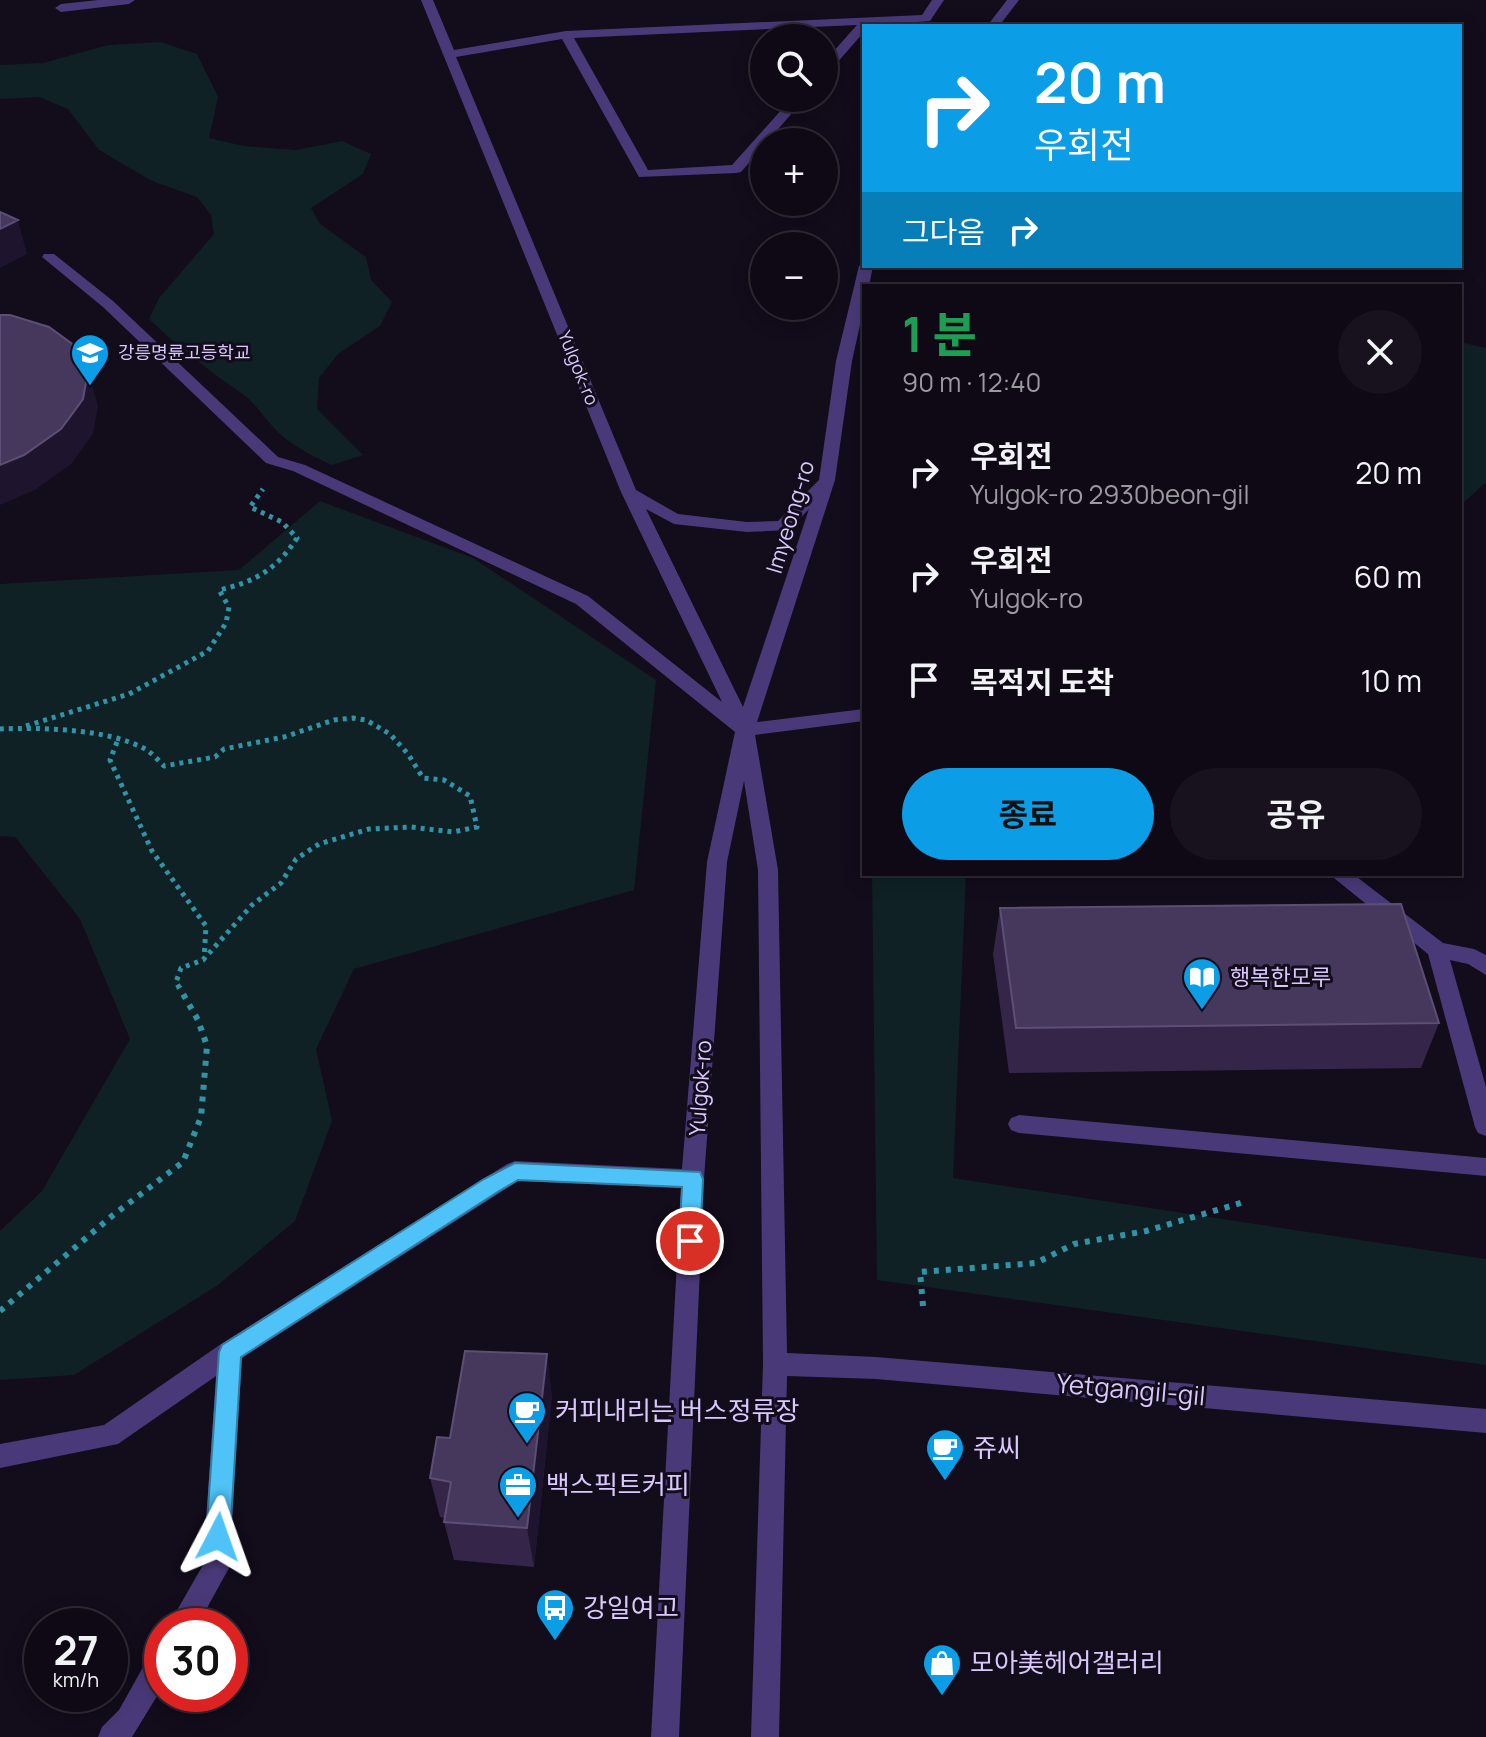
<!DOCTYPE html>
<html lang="ko">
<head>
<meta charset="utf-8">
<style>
  body { margin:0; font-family:Manrope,"Noto Sans KR",sans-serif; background:#17121d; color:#f1f3f6; height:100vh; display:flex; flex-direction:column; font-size:30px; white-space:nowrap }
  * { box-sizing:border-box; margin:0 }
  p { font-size:26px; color:#9b9aa0 }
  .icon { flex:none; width:44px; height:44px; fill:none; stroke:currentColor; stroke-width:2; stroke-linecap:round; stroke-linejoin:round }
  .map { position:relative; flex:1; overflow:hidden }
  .details { position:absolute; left:862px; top:284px; width:600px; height:592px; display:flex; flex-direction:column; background:#0e0914; border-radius:0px; box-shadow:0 4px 20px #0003,0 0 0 2px #2e2a34 }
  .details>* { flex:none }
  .top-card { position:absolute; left:862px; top:24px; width:600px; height:244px; border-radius:0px; box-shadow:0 4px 20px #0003,0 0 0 2px #2e2a34; background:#0b9ee6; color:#fff; overflow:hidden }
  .fabs { position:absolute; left:750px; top:24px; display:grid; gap:16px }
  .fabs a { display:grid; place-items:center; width:88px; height:88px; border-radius:50%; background:#0e0914; box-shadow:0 4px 20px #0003,0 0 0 2px #2e2a34; font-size:40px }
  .speed { position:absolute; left:24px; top:1608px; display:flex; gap:16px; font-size:40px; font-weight:700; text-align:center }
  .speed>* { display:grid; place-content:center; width:104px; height:104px; border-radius:50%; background:#0e0914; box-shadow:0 4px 20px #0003,0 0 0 2px #2e2a34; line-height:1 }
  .speed small { font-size:20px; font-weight:400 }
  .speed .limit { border:12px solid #d22; background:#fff; color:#111 }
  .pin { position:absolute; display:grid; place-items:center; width:68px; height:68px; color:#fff; margin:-34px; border:4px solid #fff; border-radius:50%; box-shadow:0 2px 8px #0007 }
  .me { position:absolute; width:88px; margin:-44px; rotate:4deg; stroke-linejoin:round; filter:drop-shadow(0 0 6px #0008) }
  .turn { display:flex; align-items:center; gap:28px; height:168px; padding:0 40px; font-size:36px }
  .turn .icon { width:104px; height:104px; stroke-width:2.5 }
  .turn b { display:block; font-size:56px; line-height:68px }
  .then { display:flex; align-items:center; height:76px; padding:0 40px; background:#0003; gap:16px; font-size:30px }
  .round { display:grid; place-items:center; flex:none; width:84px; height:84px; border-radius:42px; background:#17121d }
  .headline { display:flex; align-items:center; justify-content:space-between; height:136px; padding:0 40px }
  h1 { font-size:48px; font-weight:700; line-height:60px; color:#1e9e55 }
  .action { display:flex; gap:16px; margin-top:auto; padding:16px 40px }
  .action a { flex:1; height:92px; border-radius:48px; background:#0b9ee6; color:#111; font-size:32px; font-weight:700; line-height:92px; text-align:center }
  .action a+a { background:#17121d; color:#f1f3f6 }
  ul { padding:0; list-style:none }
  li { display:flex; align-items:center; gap:24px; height:104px; padding:0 40px }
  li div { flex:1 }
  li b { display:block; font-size:30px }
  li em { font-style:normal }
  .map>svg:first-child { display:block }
</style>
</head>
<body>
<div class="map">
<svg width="1486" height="1737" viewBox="0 0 1486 1737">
  <rect width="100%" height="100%" fill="#120c1b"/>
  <path fill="#0f2125" d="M160,42l37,12 21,43 -9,41 35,8 52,4 46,-9 29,13 -8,20 -52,34 9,16 46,33 5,23 21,22 -12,24 -42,28 -19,24 -2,31 46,46 -31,10c-19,-9 -37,-17 -53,-32 -13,-12 -23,-30 -38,-40 -33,-23 -63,-46 -92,-74l10,-21 55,-64 -3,-19 -14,-18 -45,-16 -53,-31 -31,-41 -29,-12 -39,2v-34l43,-2 65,-18z
    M1460,342l26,6v134l-26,24z
    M320,501l153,57 183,122 -22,210 -280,79 -38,80 16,72 -37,100 -77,64 -144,90 -74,5v-149l42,-40 88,-152 -50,-120 -65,-82 -15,-1v-252l239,-14z
    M872,874h94l-13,304 533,81v106l-609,-85z"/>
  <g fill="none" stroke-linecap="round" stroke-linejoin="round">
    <path stroke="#3293a7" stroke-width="5" stroke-dasharray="4 5" stroke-linecap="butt" d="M26,726l103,-32 79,-43 18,-28 3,-16 -10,-17c36,-8 58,-21 78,-52l-15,-16 -32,-15 13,-18
      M0,729c41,-2 109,0 145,20 7,4 13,11 19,17l51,-9 9,-8 60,-12 50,-17 19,-2 13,2 24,14 18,20 15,24 21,2 26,16 7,31 -24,5 -42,-5 -42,2 -50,15 -23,15 -15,24 -29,22 -49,55 -22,8 -5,14 4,7
      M117,742l-7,18 42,91 54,75 -2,33"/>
    <path stroke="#3293a7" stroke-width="6" stroke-dasharray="5 7" stroke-linecap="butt" d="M923,1306l-3,-34 116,-9 38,-19 72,-13 98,-29
      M0,1311l112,-95 71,-54 18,-45 6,-71 -9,-26 -19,-33"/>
    <path fill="#4a3978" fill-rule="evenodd" d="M98,0h37l-6,4 -68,8 -6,-4 6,-4z
      M421,0h12l21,50 112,-19 356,-16 10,-15h12l-14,21 -66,5v6l-36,41 -4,1v-12l33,-37 -283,13 74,132 84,-5 60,-67h13l-64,74 -5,1 -97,4 -77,-138 -106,18 180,433 42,24 69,8 31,-1 41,-41 17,-119 23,-95 5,-4v4h9l-4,20h-5v21l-12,54 -17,119 -78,242 107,-13v12l-109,14 23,135 9,483 89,4 610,52v24l-610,-54 -89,-3 -8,361h-28l12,-373 -5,-494 -14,-89 -17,81 -23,317 -25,558h-28l30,-549 -163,-7 -276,177 -13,210 -32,58h-29l35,-61 13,-189 -98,68 -118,24v-24l104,-19 117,-81 286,-180 8,-3 167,8 25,-307 28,-130 -159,-128 -283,-133 -27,-8 -163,-156 -61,-50 2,-3h10l59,47 165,156 27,8 283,131 134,106 -101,-210zM646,509l28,15 73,8 42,-2 20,-21 -66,198z
      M1007,0h12l-20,26h-12z
      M1329,874h24l90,69 31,6 12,6v20l-18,-11 -18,-4 36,127v49l-8,-3 -3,-6 -47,-173z
      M1019,1115l467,43v18l-467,-43 -8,-3 -3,-6 3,-6z
      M162,1647v41l-30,49h-34l4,-10 17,-17 33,-59z"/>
  </g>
  <path fill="#342549" d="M1000,908l439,115 -18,45 -412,5 -16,-119z
    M552,1395l-18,172 -80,-7 -10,-38 1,-4 -5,-1 -10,-39 20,-40z"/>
  <path fill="#1f142e" d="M18,220l9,34 -27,14v-39z
    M88,371l10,35 -5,28 -22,30 -36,26 -35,15v-40z
    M547,1354l5,41 -18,172 -7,-39z"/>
  <path fill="#46375c" stroke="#5d4e75" stroke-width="2" d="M0,212l18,8 -18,9z
    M0,315h10l39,12 26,19 13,25 -5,28 -22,30 -37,26 -24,10z
    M1401,904l38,119 -423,5 -16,-120z
    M465,1351l82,3 -20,174 -83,-6 7,-40 -21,-4 7,-41 13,1z"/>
  <path fill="#4fc3f7" stroke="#337fa1" stroke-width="2" d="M515,1163l185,9 3,7 -3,62 -3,6 -7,3 -8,-3 -3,-6 3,-54 -164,-7 -19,11 -258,166 -11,180 -4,8 -8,3 -9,-3 -3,-8 13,-185 3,-7 262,-166z"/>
  <defs>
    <symbol id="school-pin" viewBox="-11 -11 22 30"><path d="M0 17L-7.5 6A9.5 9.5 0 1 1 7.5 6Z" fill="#0b9ee6" stroke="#120c1b"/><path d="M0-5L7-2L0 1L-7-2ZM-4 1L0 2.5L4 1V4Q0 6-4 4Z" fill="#fff"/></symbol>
    <symbol id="library-pin" viewBox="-11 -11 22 30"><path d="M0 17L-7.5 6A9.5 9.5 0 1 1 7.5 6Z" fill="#0b9ee6" stroke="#120c1b"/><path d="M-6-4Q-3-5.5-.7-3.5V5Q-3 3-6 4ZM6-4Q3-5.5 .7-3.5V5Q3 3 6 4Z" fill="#fff"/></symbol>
    <symbol id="cafe-pin" viewBox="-11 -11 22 30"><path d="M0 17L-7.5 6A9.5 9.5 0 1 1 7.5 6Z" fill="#0b9ee6" stroke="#120c1b"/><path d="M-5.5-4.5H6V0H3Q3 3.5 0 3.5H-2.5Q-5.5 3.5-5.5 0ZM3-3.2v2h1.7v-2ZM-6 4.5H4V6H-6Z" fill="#fff"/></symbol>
    <symbol id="office-pin" viewBox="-11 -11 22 30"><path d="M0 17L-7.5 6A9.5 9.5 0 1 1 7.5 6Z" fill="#0b9ee6" stroke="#120c1b"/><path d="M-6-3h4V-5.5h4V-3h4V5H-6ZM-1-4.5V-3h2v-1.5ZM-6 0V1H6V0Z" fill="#fff"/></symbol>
    <symbol id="bus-pin" viewBox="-11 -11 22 30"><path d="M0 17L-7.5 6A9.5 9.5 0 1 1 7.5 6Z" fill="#0b9ee6" stroke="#120c1b"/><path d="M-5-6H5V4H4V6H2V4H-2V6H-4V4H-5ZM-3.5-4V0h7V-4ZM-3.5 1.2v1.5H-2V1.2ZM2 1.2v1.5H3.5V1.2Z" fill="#fff"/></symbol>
    <symbol id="shop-pin" viewBox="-11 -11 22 30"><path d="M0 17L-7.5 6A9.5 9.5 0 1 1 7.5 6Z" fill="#0b9ee6" stroke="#120c1b"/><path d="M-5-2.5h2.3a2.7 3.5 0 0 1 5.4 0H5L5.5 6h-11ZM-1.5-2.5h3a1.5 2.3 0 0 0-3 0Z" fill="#fff"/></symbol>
  </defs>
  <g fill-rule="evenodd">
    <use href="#school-pin" x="68" y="331" width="44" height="60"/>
    <use href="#library-pin" x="1180" y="955" width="44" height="60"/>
    <use href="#cafe-pin" x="505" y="1389" width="44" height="60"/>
    <use href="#cafe-pin" x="923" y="1426" width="44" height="60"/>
    <use href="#office-pin" x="496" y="1463" width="44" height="60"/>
    <use href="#bus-pin" x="533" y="1586" width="44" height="60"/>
    <use href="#shop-pin" x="920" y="1641" width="44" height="60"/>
  </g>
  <g text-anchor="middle" stroke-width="6" stroke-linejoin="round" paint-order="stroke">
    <g font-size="18" fill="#dac8fd" stroke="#120c1b" text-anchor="start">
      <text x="118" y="359">강릉명륜고등학교</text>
    </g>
    <g font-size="18" fill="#dac8fd" stroke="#120c1b">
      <text transform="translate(578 368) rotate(68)" y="6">Yulgok-ro</text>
    </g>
    <g font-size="22" fill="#dac8fd" stroke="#120c1b">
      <text transform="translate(790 517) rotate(-73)" y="8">Imyeong-ro</text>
      <text transform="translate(700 1088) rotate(-86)" y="8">Yulgok-ro</text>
    </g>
    <g font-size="22" fill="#dac8fd" stroke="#120c1b" text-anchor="start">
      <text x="1230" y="985">행복한모루</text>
    </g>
    <g font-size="26" fill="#dac8fd" stroke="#120c1b">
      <text transform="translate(1131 1390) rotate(5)" y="9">Yetgangil-gil</text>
    </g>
    <g font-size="26" fill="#dac8fd" stroke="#120c1b" text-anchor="start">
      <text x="555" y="1420">커피내리는 버스정류장</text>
      <text x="973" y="1457">쥬씨</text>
      <text x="546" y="1494">백스픽트커피</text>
      <text x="583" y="1617">강일여고</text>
      <text x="970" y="1672">모아美헤어갤러리</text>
    </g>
  </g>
</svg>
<div class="fabs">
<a><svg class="icon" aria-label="search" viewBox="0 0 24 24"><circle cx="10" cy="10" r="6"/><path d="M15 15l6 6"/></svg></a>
<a>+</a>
<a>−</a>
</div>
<div class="speed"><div>27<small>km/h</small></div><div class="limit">30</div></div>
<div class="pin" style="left:690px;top:1241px;background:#d93025"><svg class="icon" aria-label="arrive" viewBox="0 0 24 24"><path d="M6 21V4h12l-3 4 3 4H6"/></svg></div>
<svg class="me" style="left:218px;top:1537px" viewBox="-20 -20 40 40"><path d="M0-17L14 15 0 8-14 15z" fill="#4fc3f7" stroke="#fff" stroke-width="4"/></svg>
<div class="top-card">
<div class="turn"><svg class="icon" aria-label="right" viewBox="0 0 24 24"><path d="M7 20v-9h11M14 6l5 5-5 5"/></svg><div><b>20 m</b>우회전</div></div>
<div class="then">그다음<svg class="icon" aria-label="right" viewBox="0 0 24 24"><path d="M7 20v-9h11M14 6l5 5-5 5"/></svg></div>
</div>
<section class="details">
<div class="headline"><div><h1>1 분</h1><p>90 m · 12:40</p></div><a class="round"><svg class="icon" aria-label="close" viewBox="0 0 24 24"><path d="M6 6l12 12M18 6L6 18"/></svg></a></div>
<ul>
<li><svg class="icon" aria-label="right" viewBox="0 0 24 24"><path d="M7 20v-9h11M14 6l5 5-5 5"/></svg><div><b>우회전</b><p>Yulgok-ro 2930beon-gil</p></div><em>20 m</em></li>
<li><svg class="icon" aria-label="right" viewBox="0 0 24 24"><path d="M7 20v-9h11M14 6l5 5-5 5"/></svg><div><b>우회전</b><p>Yulgok-ro</p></div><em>60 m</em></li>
<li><svg class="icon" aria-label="arrive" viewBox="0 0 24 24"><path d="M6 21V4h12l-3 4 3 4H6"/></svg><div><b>목적지 도착</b></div><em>10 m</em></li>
</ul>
<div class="action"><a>종료</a><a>공유</a></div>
</section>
</div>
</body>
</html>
